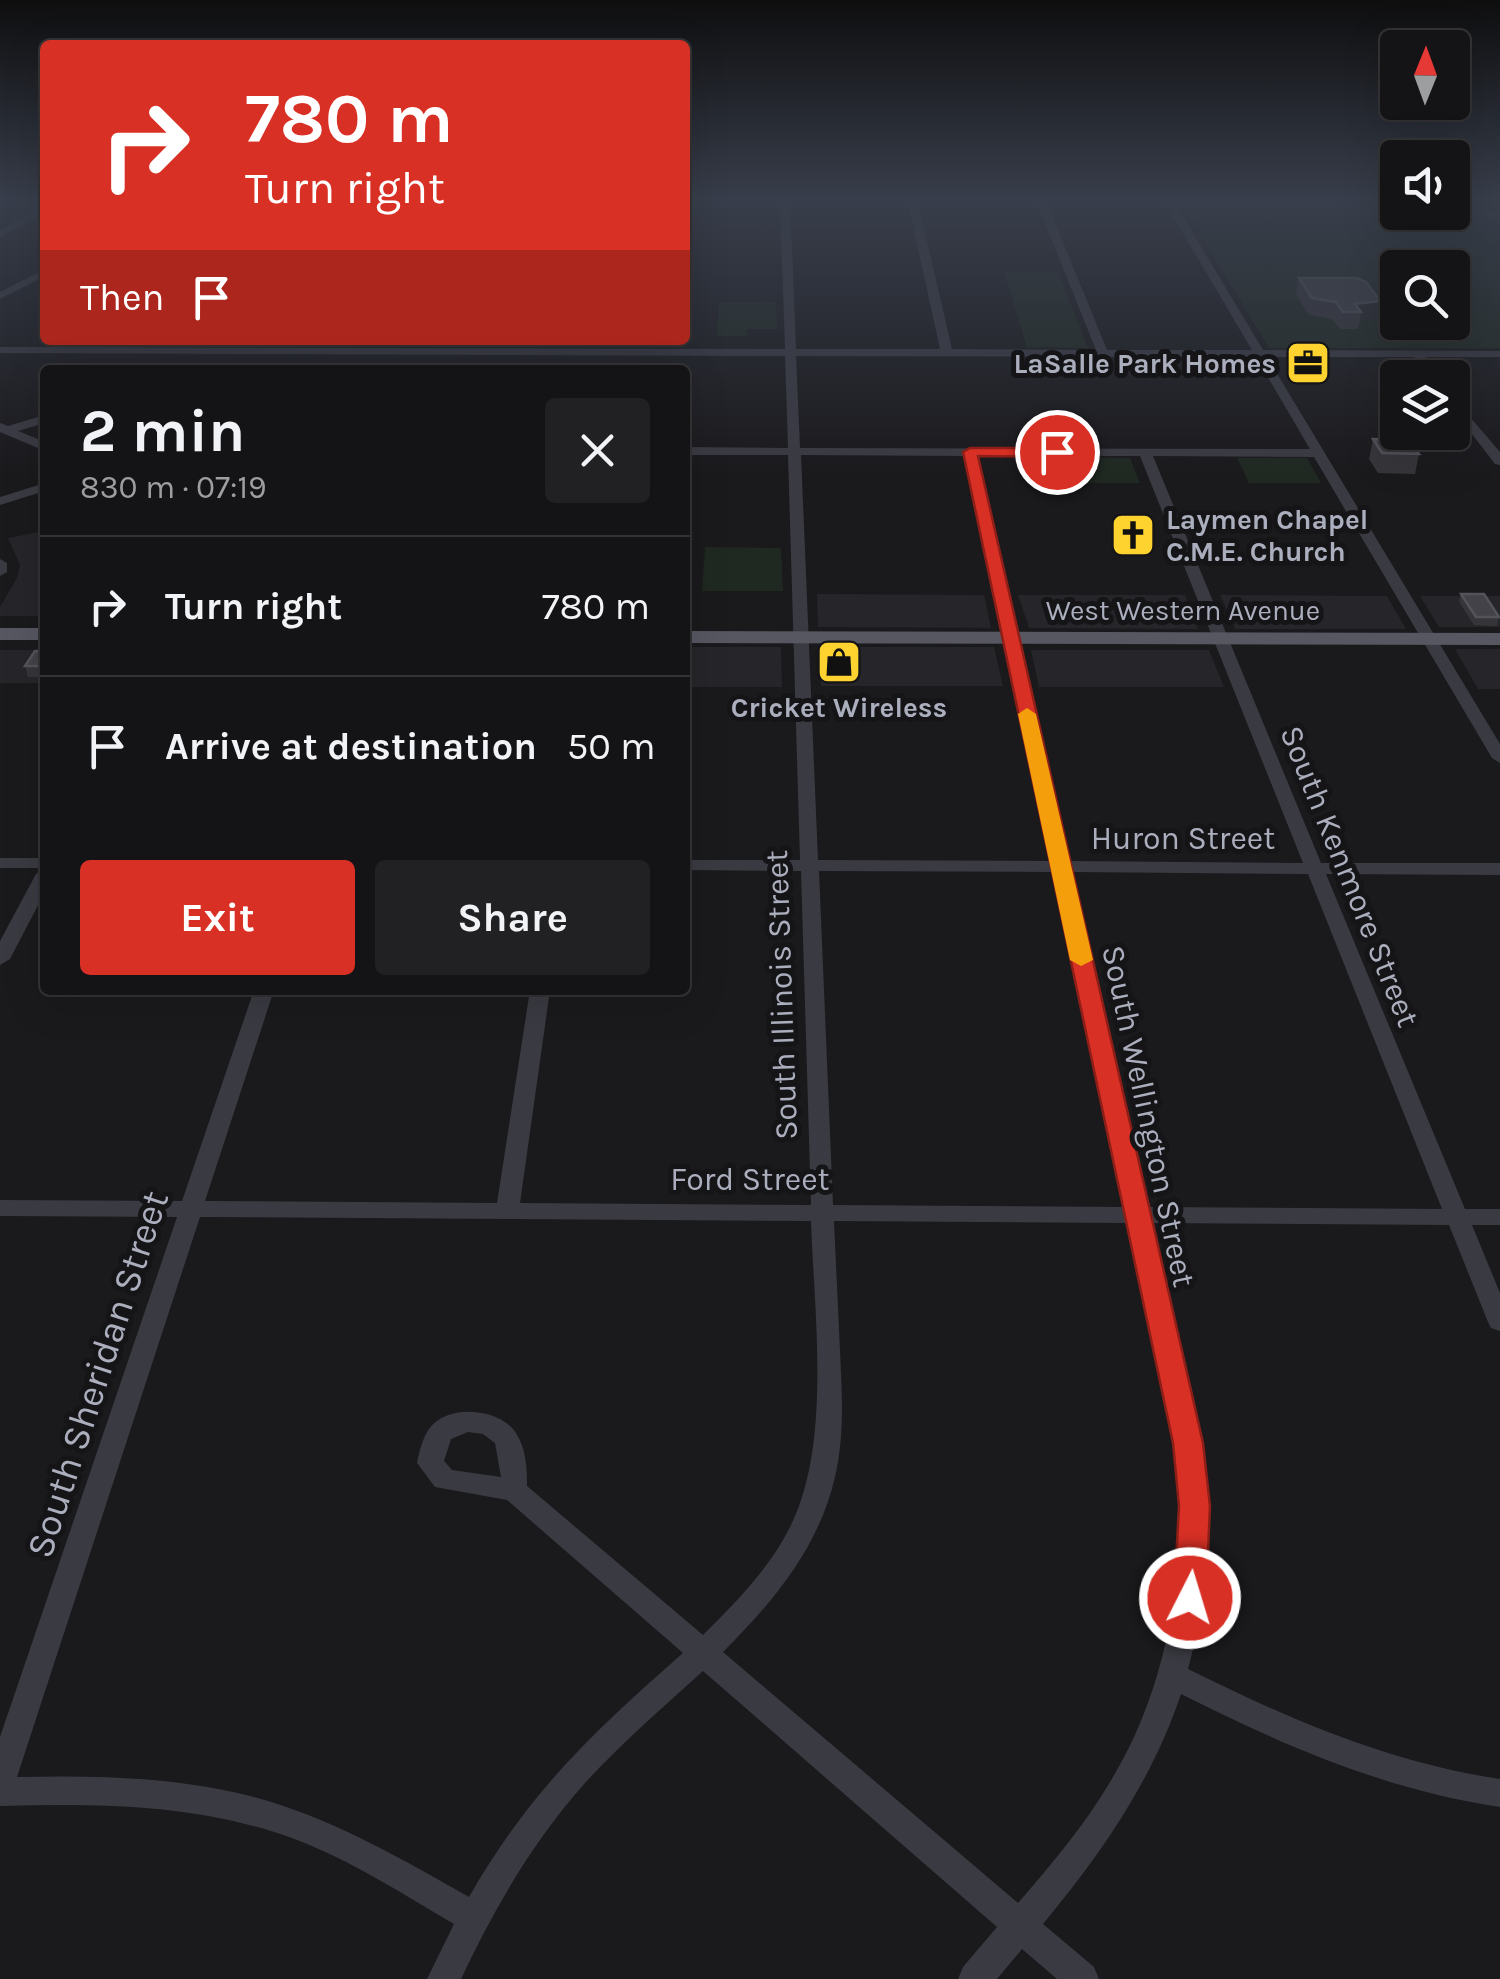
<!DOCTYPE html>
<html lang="en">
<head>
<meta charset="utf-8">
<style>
  body { margin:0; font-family:Karla,sans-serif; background:#212022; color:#f1f3f6; height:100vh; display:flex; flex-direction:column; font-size:38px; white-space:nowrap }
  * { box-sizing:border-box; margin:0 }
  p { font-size:32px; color:#9d9ea0 }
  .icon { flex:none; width:55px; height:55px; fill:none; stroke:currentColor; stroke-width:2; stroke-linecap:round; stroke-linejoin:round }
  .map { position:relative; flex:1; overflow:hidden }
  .details { position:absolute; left:40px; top:365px; width:650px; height:630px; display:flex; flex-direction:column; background:#141315; border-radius:10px; box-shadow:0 10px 40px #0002,0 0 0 2px #333234 }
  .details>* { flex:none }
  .banner { position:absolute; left:40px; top:40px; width:650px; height:305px; border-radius:10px; box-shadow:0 10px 40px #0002,0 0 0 2px #333234; background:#d93025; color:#fff; overflow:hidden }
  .needle { width:65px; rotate:1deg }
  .controls { position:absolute; left:1380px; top:30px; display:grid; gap:20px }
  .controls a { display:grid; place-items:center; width:90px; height:90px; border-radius:10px; background:#141315; box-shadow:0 10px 40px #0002,0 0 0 2px #333234; font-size:50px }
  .pin { position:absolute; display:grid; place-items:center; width:85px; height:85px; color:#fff; margin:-42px; border:5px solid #fff; border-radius:50%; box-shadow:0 2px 10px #0007 }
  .me { position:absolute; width:110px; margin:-55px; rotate:5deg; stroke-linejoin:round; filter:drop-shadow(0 0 8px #0008) }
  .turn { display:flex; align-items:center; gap:35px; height:210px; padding:0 40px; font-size:45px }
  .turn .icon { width:130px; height:130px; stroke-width:2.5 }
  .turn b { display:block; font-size:70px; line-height:85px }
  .then { display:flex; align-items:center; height:95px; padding:0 40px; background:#0003; gap:20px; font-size:38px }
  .round { display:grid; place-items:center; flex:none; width:105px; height:105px; border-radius:10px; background:#212022 }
  .summary { display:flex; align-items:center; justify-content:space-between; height:170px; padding:0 40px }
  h1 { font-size:60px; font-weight:700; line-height:75px }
  .cta { display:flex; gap:20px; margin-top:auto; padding:20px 40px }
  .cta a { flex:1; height:115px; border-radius:10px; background:#d93025; color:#fff; font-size:40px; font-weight:700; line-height:115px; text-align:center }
  .cta a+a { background:#212022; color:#f1f3f6 }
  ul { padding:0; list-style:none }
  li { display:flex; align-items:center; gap:30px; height:140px; padding:0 40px; border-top:2px solid #333234 }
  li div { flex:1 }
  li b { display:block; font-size:38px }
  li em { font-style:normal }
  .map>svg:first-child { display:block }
</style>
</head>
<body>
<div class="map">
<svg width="1500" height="1979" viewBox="0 0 1500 1979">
  <rect width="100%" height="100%" fill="#1a191c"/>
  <path fill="#262529" d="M45,531v85h-45v-9l17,-29 3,-13 -12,-27z
    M817,594l167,1 7,33 -173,-1z
    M1018,595h167l13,34 -169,-1z
    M1220,595l167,1 19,33h-171z
    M1420,596h80v31h-61z
    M685,647h96l1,40h-97z
    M820,647h174l9,39h-182z
    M1455,649h45v40h-22z
    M0,650h45v33h-45z
    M1031,650h178l15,37h-185z"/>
  <path fill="#1f2821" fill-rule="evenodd" d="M1178,198h163l56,7 1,7h55l47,6v130h-231zM1398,268h54v54h-54z
    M1004,272h54l30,76 -61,-1z
    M719,302h57l1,27h-30l-1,7h-29z
    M1062,457l68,1 10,25h-69z
    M1237,458h70l14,25h-72z
    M705,547l76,1 2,43h-81z"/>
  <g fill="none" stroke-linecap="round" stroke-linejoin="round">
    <path fill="#3a3a42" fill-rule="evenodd" d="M780,198h10l6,151h144l-33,-151h10l35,151 144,1 -61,-152h10l62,152h145l-90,-152h10l91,152 237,1v6h-74l16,21h-12l-16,-21h-147l233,387v19l-8,-5 -178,-301 -161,-1 168,407h179v12l-174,-1 139,335h35v16h-28l28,68v38l-9,-3 -3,-6 -39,-97 -298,-2c34,151 80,291 37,446 101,50 200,93 312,110v28c-114,-17 -216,-61 -319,-113 -29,87 -80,160 -138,230l51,43 5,12h-42l-35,-30 -25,30h-39l5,-12 34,-40 -294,-256c-40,36 -81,72 -118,112 -52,58 -91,126 -124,196h-34l27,-55c-51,-30 -102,-63 -157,-84 -95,-36 -197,-37 -297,-34v-69l177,-520 -177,-1v-16l182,1 72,-211h20l-69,211 292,2 33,-213h20l-30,213 291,2 -10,-334 -116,-1v-10h115l-12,-405h-103v-8l103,1 -3,-92 -785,-3v-6l785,2zM796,356l460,1 54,92 -510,-1zM801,455l163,1 87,405 -233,-1zM977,456h163l163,407 -234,-2zM819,871l234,1 72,335 -292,-2zM1072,872l236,2 134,335 -294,-2zM200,1217l611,4c3,92 21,223 -21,306 -21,42 -54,75 -87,108l-176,-149c0,-19 -1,-37 -11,-53 -15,-23 -58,-28 -79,-12 -13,9 -17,28 -20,42l18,24 72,13 176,153c-90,79 -154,139 -214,244 -65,-37 -129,-74 -201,-96 -81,-24 -167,-26 -251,-24zM834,1221l294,2c11,49 21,99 32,148 5,25 12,50 15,75 13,114 -4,237 -65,336 -26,44 -59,83 -92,121l-295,-251c49,-49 94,-102 111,-171 11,-43 8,-86 6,-130 -2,-43 -4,-87 -6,-130zM468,1432l15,2 12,9 6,34 -49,-7 -8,-9 7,-22z
      M1355,198l43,1v6l-38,-4z
      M45,205v7l-45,25v-7z
      M1452,206l48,6v6l-48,-6z
      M45,269v7l-45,23v-7z
      M1452,396l48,56v13l-5,-1 -43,-56z
      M45,415v8l-27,8 27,11v9l-45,-19v-9l8,3z
      M45,483v8l-45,14v-8z
      M0,559l7,4v9l-7,4z
      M0,858h45v34l-35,67 -10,6v-24l36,-67 9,-6h-45z"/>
    <path fill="#565761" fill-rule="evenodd" d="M0,628h45v12h-45z
      M685,631l815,2v12l-815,-2z"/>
  </g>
  <path fill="#36353a" d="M1299,278l81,23 -3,17 -17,2 -2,9h-18l-8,-10 -23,-4 -13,-20z
    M1373,439l46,15 -4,20 -37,-1 -9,-14z
    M1461,594l38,23 -2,9 -23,-1 -15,-23z
    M685,642h3v34h-3z
    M45,651v26h-17l-3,-11z"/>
  <path fill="#252428" d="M1380,301l-3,17 -17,2 1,-8 -6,-8z"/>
  <path fill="#424248" stroke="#53535a" stroke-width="2.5" d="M1299,278h58l9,4 14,19 -25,3 6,8h-18l-7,-10 -24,-4z
    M1373,439l35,1 11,14 -37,-1z
    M1461,594h23l15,23h-23z
    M685,642h3l-1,17h-2z
    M35,651h10v15h-20z"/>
  <linearGradient id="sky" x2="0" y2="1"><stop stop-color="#0e0e0f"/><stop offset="0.42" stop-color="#383e4b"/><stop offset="1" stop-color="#383e4b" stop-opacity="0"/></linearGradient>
  <rect width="1500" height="475" fill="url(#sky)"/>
  <path fill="#d93025" stroke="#8d1f18" stroke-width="2.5" d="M970,448h87l7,4 -7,5 -79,-1 225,987 7,63 -4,92 -4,10 -12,4 -11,-4 -5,-10 5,-92 -6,-63 -210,-991z"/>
  <path fill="#f59e0b" d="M1027,708l9,6 57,246 -12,6 -11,-6 -52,-246z"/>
  <defs>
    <symbol id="office-square" viewBox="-11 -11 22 22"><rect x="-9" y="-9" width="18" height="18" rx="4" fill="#ffd32f" stroke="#151417"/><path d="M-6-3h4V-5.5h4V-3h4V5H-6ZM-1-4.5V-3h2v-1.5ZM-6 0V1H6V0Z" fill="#111"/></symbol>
    <symbol id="church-square" viewBox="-11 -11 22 22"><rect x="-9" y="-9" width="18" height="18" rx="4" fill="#ffd32f" stroke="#151417"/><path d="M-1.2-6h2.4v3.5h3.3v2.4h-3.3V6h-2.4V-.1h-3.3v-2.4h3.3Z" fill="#111"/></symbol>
    <symbol id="shop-square" viewBox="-11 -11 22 22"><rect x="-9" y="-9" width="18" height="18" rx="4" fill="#ffd32f" stroke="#151417"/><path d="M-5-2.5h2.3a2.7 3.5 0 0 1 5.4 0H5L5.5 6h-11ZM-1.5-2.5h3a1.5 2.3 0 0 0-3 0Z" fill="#111"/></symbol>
  </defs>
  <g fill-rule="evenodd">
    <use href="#office-square" x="1283" y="338" width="50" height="50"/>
    <use href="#church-square" x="1108" y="510" width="50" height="50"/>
    <use href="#shop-square" x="814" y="637" width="50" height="50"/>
  </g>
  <g text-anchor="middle" stroke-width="10" stroke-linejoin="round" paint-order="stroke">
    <g font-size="28" font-weight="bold" fill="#abaebd" stroke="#151417" text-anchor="end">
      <text x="1276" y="373">LaSalle Park Homes</text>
      <text x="1166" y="529" text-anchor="start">Laymen Chapel<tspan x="1166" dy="32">C.M.E. Church</tspan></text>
      <text x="839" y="717" text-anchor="middle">Cricket Wireless</text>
    </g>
    <g font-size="28" fill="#abaebd" stroke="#151417">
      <text x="1183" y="620">West Western Avenue</text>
    </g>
    <g font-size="32" fill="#abaebd" stroke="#151417">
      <text x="1183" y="849">Huron Street</text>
      <text transform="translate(1350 876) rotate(68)" y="11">South Kenmore Street</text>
      <text transform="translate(781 995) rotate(-92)" y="11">South Illinois Street</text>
      <text transform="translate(1149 1116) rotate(78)" y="11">South Wellington Street</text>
      <text x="750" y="1190">Ford Street</text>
    </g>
    <g font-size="38" fill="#abaebd" stroke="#151417">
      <text transform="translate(97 1374) rotate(-72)" y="13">South Sheridan Street</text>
    </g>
  </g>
</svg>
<div class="controls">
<a><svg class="needle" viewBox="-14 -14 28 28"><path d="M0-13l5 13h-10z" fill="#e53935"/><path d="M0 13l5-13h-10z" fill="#9d9ea0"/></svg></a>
<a><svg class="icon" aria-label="sound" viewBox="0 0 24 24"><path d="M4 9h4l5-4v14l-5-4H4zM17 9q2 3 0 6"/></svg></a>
<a><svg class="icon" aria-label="search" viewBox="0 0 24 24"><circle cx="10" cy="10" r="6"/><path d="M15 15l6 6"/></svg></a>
<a><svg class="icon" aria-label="layers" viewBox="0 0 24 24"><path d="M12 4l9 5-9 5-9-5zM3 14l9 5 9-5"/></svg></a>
</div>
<div class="pin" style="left:1057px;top:452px;background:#d93025"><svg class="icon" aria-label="arrive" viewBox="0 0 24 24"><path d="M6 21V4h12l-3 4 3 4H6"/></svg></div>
<svg class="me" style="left:1190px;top:1598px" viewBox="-20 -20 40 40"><circle r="17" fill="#d93025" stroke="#fff" stroke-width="3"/><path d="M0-11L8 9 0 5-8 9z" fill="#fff"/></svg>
<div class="banner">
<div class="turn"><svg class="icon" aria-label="right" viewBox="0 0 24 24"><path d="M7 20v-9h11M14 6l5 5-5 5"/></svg><div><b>780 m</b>Turn right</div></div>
<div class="then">Then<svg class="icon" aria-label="arrive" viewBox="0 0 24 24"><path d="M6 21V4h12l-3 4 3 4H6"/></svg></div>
</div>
<section class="details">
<div class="summary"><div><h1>2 min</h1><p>830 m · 07:19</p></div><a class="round"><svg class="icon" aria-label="close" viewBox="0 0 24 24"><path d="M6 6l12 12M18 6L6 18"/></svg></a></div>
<ul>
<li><svg class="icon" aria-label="right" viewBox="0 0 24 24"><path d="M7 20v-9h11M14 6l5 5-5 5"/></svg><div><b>Turn right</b></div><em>780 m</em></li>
<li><svg class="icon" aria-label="arrive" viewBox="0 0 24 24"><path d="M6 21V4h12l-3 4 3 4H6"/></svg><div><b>Arrive at destination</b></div><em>50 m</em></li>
</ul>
<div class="cta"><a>Exit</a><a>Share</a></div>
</section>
</div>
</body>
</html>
